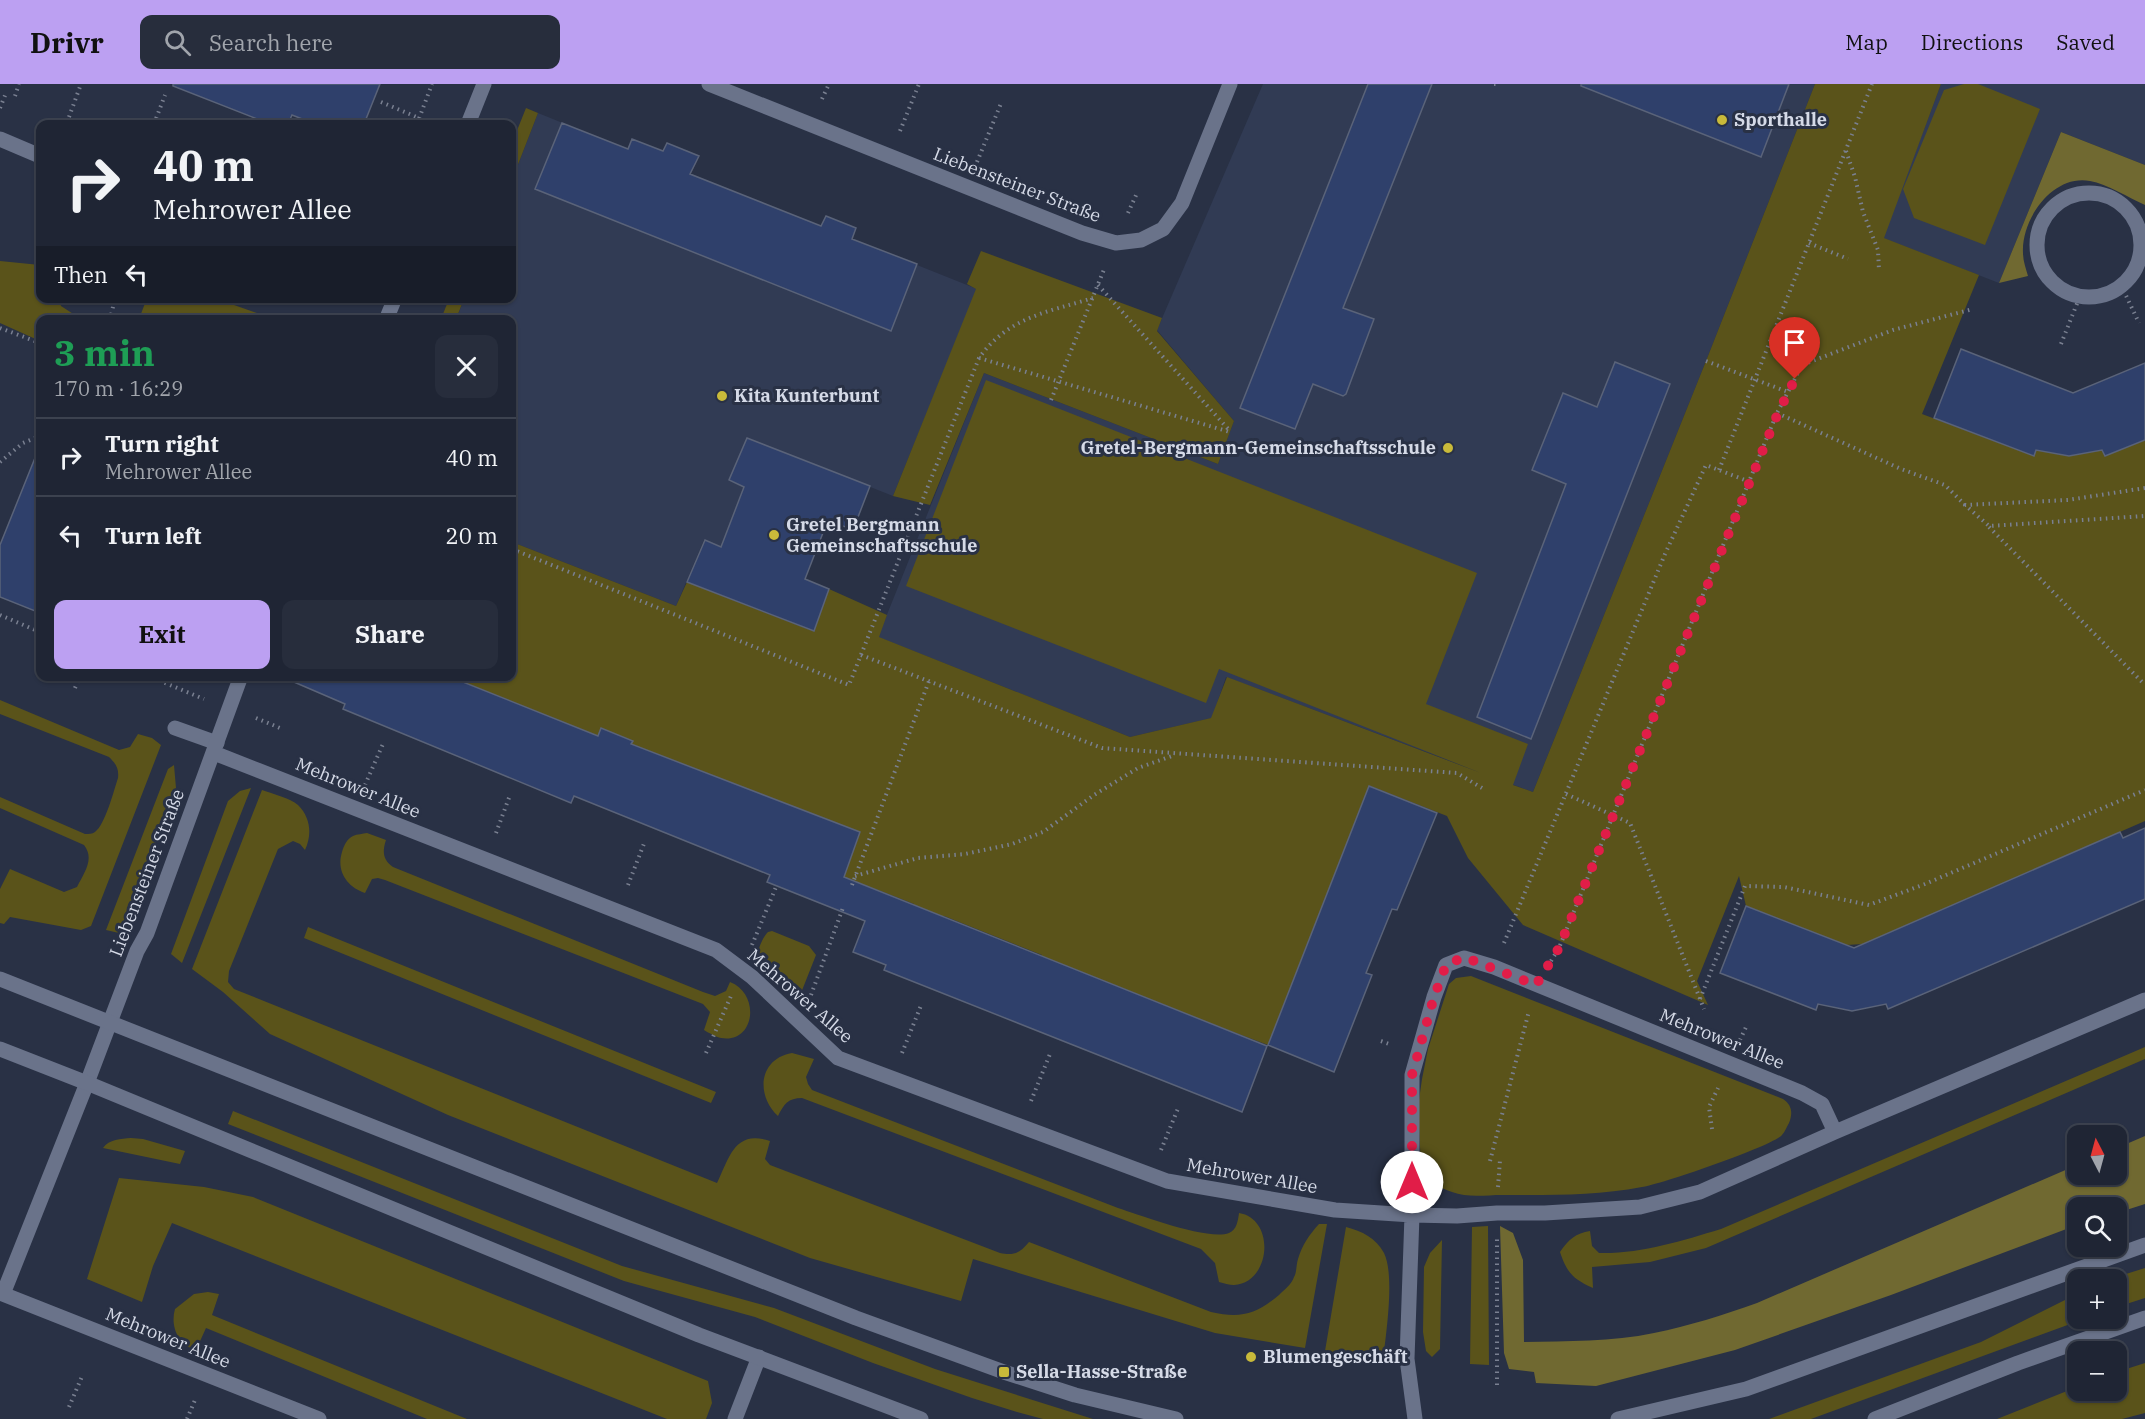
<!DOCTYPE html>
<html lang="en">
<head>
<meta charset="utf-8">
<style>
  body { margin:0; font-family:"IBM Plex Serif",serif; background:#272d3c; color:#f1f3f6; height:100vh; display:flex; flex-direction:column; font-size:22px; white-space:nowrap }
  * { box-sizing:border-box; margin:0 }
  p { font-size:20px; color:#a1a5ac }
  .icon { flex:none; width:33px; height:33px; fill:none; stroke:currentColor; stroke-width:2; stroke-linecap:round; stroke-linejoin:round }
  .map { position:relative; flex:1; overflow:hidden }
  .panel { position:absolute; left:36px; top:231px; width:480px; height:366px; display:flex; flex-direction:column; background:#1f2534; border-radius:12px; box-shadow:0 2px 4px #0004,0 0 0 2px #3c424f }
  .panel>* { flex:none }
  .hud { position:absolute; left:36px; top:36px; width:480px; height:183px; border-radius:12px; box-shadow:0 2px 4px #0004,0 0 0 2px #3c424f; background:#1f2534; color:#f1f3f6; overflow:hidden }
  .needle { width:39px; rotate:354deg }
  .tools { position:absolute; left:2067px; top:1041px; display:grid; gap:12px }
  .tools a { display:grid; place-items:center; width:60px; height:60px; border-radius:12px; background:#1f2534; box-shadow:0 2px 4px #0004,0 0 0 2px #3c424f; font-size:30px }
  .pin { position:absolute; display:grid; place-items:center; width:51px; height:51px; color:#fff; margin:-62px -26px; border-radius:50% 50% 50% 0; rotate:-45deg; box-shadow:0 0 6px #0007 }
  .pin .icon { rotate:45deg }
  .me { position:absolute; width:66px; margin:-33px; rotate:0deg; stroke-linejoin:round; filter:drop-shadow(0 0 4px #0008) }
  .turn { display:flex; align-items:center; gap:21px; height:126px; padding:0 18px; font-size:27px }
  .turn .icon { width:78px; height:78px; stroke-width:2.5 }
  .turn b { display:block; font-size:42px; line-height:51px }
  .then { display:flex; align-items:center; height:57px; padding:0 18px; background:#0003; gap:12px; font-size:22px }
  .round { display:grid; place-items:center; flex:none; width:63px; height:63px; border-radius:12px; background:#272d3c }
  .headline { display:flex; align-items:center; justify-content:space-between; height:102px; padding:0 18px }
  h1 { font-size:36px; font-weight:800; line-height:45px; color:#1e9e55 }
  .primary-button { display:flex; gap:12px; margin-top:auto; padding:12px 18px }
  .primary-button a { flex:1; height:69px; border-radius:12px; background:#bca0f2; color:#111; font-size:24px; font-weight:800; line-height:69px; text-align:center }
  .primary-button a+a { background:#272d3c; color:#f1f3f6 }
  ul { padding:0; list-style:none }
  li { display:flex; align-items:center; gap:18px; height:78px; padding:0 18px; border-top:2px solid #3c424f }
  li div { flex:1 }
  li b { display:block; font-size:22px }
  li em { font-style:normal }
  header { display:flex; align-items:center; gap:36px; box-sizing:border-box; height:84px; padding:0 30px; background:#bca0f2; color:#111 }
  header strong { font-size:28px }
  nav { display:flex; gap:33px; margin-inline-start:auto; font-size:21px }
  .search { width:420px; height:54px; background:#272d3c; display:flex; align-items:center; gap:15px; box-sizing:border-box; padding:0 21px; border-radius:12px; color:#a1a5ac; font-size:22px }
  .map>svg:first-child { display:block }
</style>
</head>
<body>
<header>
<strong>Drivr</strong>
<div class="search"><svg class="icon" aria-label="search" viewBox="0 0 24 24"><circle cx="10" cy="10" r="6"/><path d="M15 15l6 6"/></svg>Search here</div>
<nav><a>Map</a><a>Directions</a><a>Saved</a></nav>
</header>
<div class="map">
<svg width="2145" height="1335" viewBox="0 0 2145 1335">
  <rect width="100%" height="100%" fill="#293145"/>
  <path fill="#313b54" d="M1263,0h552l-109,277 -173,431 -307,-115 -14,41 -82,19 -252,-100 106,-264 234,91 16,-43 -77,-91z
    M1941,0h204v81l-84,-33 -62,151 -116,-45z
    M538,29l89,36 5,-10 31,12 4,-8 32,13 -8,18 130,52 5,-10 30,12 -4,11 125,50 -84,207 -146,-58 -18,42 15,7 -23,60 -17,-7 -28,66 -164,-64v-222h-56l8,-21 48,-1v-118z"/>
  <path fill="#5a531a" d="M1815,0h126l-57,154 95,37 -57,139 112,42 2,-6 33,6 33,-6 3,6 40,-16v381l-282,123 -17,1 -100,-39 -7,-30 -42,105 11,24 -185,-80 -55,-67 -21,-42 -77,-30 -102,259 -67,-25 -33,-6 2,-7 -98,-39 -32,-5 2,-8 -98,-39 -3,8 -30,-12 3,-8 -36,-14 -36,-8 18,-50 -193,-74 -39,-7 4,-9 -31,-13 -3,7 -150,-59 64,-1v-134l164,64 11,-24 126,49 16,-42 58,26 -8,22 251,100 81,-19 16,-41 254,96 -262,-104 -13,34 -300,-117 80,-206 491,193 -51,131 102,40 -15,41 20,7 173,-431z
    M1964,0h14l62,25 -55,136 -71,-27 -11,-29 41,-99z
    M526,24l12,5 -26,67v-37z
    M981,167l181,67 -5,13 77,90 -16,43 -234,-91 -54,132 -37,-9 83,-207 -9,-5z
    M0,177l40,4v33l19,1 2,7 20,13 -41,1v21l-40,-18z
    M147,214l70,1 57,20h-135z
    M449,215h15l-8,20h-15z
    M0,616l119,50 11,-3 8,-13 14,4 9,7 -70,181 -10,4 -71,-13 -6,7 -4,-1v-34l10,-20 54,23 13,-5c7,-14 18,-28 7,-42l-84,-37v-11l85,37c4,0 7,0 10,-2 10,-7 19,-42 23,-54 1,-10 -2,-14 -9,-21l-109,-43z
    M174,681l2,23 -4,15 -53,130 -13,-3 62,-161z
    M251,704l-69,175 -11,-9 57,-153 12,-10z
    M262,706c11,4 28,8 36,15 13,13 14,30 7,45l-5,-6 -7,-3 -15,8 -49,122 -1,11 6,7 483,194c12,-24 17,-54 53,-42l-5,18 5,6 230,88c14,3 20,0 29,-11l182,70c30,7 45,2 68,-17 5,-5 13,-11 15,-18 3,-5 2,-12 4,-18 4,-14 11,-24 21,-35h8l-22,124 -90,-15 -242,-74 -12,42 -151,-43 -362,-143 -178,-81 -47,-42 -31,-23z
    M367,749l19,7c-4,12 -3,20 7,27l310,125 12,4 11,-5 4,-9c31,12 25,62 -9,56 -5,-1 -12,-5 -17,-8l6,-18 -7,-8 -318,-124 -7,-2 -6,1 -7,14c-18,-6 -29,-22 -23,-41 2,-7 5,-13 11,-16 4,-2 10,-2 14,-3z
    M308,843l408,165 -5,11 -407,-165z
    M772,847l37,15 7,9 -17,43 -41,-40c-1,-7 4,-20 10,-26z
    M1471,892l312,123c9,6 10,14 6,24 -2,3 -4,9 -7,12 -10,11 -120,49 -140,52 -46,9 -93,8 -140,8 -16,0 -35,3 -50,-3 -13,-4 -25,-12 -31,-25l-3,-60 4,-28 6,-30 21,-65 7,-6z
    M2145,963v12l-439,189 -56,14 -58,5 1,21c-20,-9 -26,-15 -33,-36 8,-12 16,-19 30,-21l2,15 7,7c42,1 82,-12 122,-24z
    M792,969l22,6 -8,18 2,7 4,6 306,118c22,7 90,33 111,25 8,-3 9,-13 10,-20 37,6 32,70 -5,72 -5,0 -10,-2 -15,-3l-4,-19 -14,-14 -399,-151c-14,0 -18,6 -24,18 -22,-20 -20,-57 14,-63z
    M233,1027l389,155 152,42 161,61 158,50h-50l-26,-7 -45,-14 -99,-35 -118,-46 -131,-36 -396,-157z
    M131,1054l12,1 42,12 -5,13 -77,-16c6,-9 18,-9 28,-10z
    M119,1094l85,9 49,10 455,184 4,22 -6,16h-39l-495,-196 -19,43 -11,36 -55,-23z
    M1488,1142l1,139 -19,-1 2,-137z
    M1346,1143c16,4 30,11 38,26 11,22 2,82 -1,107l-58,-9z
    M1442,1156l-2,109 -8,8 -6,-6 -3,-19 1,-65 6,-14z
    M2145,1184v30l-28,9 -1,-27 -6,-1z
    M208,1208l11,2 -7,21 255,104h-40l-221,-91 -10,22c-18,-5 -26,-24 -21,-41l19,-15z
    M2077,1210l1,24 6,1 -273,100h-42l212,-77z
    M2145,1279v50l-23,6h-125l80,-32 1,3h38l1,-18z"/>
  <path fill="#706931" d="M2061,48l84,33v40c-16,-7 -38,-21 -55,-24 -37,-7 -69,38 -67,72 0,8 3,16 5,23l-29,7z
    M2145,1052v68l-28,9 -1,-5h-38l-1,17 -186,70 -156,55 -139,36 -60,-3 -2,-11 -25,-3 -5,-16 -4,-127 13,7 10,27 1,82c43,-1 88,0 130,-9 35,-7 69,-18 103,-30l320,-138 1,9h38l1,-26z"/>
  <path fill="#2f406b" stroke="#5a6379" stroke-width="1.5" d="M173,0h207l-16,40h-49l-23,-9 -4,9h-18l-97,-38z
    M1368,0h64l-89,224 31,11 -28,75 -3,2 -30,-12 -18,45 -55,-21z
    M1581,0h208l-28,73 -180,-71z
    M562,39l66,26 4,-10 31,12 4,-8 32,13 -9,18 131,52 5,-10 30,12 -4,11 65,25 -26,67 -356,-142z
    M1961,265l112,44 72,-30v77l-40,16 -3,-6 -33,6 -33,-6 -2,6 -100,-38z
    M1615,278l55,22 -139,355 -54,-22 89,-233 -34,-14 31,-77 34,14z
    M747,354l123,48 -17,44 -25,-10 -23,59 24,10 -15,42 -127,-49 18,-42 16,7 23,-60 -15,-7z
    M39,364h1v165l-40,-16v-52z
    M280,592h168l150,60 3,-8 32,13 -2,3 229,88 -16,45 423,169 -25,66 -358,-142 2,-5 -33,-13 12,-31 -98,-39 3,-7 -196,-79 -3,7 -228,-94 2,-5z
    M1369,702l68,27 -40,97 -5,-1 -26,64 6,2 -38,97 -66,-27z
    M2145,744v71l-257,110 -2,-5 -34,7 -34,-7 -2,6 -96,-37 26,-67 108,42 266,-116 3,6z"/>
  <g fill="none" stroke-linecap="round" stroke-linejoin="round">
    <path stroke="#7a8091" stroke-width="4" stroke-dasharray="1.5 4.5" stroke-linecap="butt" d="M1494,0h3
      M15,12l4,-12
      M822,15l7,-15
      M381,18l38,16
      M0,24l6,-15
      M69,33l12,-33
      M154,40l11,-29
      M417,40l15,-40
      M900,47l19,-47
      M1846,67l9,26 8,35 15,38 1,20
      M977,78l25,-61
      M1128,129l9,-20
      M1809,159l39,16
      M1098,201l132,146
      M2121,201l18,38
      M110,236l5,-22
      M0,244l40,15
      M2061,260l19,-48
      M979,274l251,74
      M1706,277l82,31
      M1051,316l54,-133
      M1777,329l124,56 44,16 20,20
      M0,378l23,-19 17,-7
      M1719,386l153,-386
      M2145,404l-77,12 -103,5 24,21 156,-10
      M1989,443l156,158
      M512,465l337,136 130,-327c29,-41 69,-46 114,-60
      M0,531l40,17
      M861,571l241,93 355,25 25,15
      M148,592l56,23
      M75,604l5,-12
      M256,634l24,10
      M365,701l18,-41
      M1566,710l64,29 74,186
      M496,749l14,-38
      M855,792l63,-18 47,-4 47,-10 31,-12 51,-37 44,-27 37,-13
      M628,801l17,-44
      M852,801l77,-204
      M1504,859l161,-389 41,-89 44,17
      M752,861l24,-58
      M1551,877l8,-13 218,-535 25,-48 91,-35 80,-21
      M811,911l33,-90
      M1700,915l45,-113 39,1 85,18 56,-21 220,-94
      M1740,956l6,-13
      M1381,957l11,4
      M706,969l25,-57
      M902,969l20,-50
      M1031,1017l19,-47
      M1712,1045l-3,-22 9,-19
      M1161,1066l18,-44
      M1490,1077l39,-150
      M1498,1103l2,-27
      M1497,1301v-146
      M69,1323l14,-33
      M187,1335l8,-19"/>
    <path stroke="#6a738a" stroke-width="15" d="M2037 161a52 52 0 1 1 104 0a52 52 0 1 1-104 0Z
      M175,644l42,15"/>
    <path stroke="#6a738a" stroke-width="15" d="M709,0l373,149 34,10 25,-3 22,-11 19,-26 48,-119
      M468,40l16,-40
      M0,55l40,17
      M386,236l9,-22
      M214,669l502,197 36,27 86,81 329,123 168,29 77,5 45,1 40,-3h48l95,-6 60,-15 135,-60 310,-132
      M0,1209l319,126
      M3,1210l84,-211 50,-132 10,-18 94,-257
      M735,1335l24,-62
      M1415,1335l-8,-60 5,-144v-140l22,-78 12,-32 18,-7 30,9 308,126 20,11 13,28"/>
    <path stroke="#6a738a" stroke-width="15" d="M0,895l856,339 148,54 71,23 101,24
      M0,965l87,34 612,252 222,84
      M1618,1335l128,-30 399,-144
      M1875,1335l143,-56 127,-45"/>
  </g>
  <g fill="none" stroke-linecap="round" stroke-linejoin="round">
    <path stroke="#e11d48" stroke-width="10" stroke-dasharray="0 18" d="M1412,1098v-107l22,-78 12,-32 18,-8 72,28 23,-37 219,-535 17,-34"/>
  </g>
  <g fill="#c9ba3a" stroke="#293145" stroke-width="2">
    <circle cx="1722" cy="36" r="6"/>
    <circle cx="722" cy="312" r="6"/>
    <circle cx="1448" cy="364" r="6"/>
    <circle cx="774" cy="451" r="6"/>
    <circle cx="1251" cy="1273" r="6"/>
    <rect x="998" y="1282" width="12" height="12" rx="3"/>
  </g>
  <g text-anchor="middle" stroke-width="6" stroke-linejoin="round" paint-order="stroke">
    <g font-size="18" font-weight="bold" fill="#d5dae7" stroke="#293145" text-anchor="start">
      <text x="1734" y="42">Sporthalle</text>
      <text x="734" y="318">Kita Kunterbunt</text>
      <text x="1436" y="370" text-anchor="end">Gretel-Bergmann-Gemeinschaftsschule</text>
      <text x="786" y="447">Gretel Bergmann<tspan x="786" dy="21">Gemeinschaftsschule</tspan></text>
      <text x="1263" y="1279">Blumengeschäft</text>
      <text x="1016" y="1294">Sella-Hasse-Straße</text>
    </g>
    <g font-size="18" fill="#d5dae7" stroke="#293145">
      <text transform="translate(1017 101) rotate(21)" y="6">Liebensteiner Straße</text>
      <text transform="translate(358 704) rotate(22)" y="6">Mehrower Allee</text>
      <text transform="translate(147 789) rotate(-69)" y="6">Liebensteiner Straße</text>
      <text transform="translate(800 912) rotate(41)" y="6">Mehrower Allee</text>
      <text transform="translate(1722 955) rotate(22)" y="6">Mehrower Allee</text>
      <text transform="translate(1252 1092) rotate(10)" y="6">Mehrower Allee</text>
      <text transform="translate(168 1254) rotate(22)" y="6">Mehrower Allee</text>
    </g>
  </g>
</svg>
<div class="tools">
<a><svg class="needle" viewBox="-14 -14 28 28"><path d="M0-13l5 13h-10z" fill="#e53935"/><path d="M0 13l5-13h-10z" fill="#a1a5ac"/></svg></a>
<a><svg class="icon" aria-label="search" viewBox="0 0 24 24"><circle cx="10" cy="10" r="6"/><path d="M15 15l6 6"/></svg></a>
<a>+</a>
<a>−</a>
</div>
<div class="pin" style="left:1795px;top:295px;background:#d93025"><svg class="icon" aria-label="arrive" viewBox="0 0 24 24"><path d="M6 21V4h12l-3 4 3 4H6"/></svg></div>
<svg class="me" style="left:1412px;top:1098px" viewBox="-20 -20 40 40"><circle r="19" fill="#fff"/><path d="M0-13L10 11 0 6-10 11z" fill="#e11d48"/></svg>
<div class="hud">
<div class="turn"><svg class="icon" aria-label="right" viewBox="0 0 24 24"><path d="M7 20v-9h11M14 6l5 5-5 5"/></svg><div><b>40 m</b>Mehrower Allee</div></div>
<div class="then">Then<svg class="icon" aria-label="left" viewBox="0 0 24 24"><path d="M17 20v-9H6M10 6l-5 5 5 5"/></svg></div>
</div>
<section class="panel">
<div class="headline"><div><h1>3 min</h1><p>170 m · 16:29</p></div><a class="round"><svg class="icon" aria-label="close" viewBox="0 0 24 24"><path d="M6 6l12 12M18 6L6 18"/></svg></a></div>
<ul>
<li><svg class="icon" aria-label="right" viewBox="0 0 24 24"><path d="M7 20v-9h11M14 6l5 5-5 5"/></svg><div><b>Turn right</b><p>Mehrower Allee</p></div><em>40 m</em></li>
<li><svg class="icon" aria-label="left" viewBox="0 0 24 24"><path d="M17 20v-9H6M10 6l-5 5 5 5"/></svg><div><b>Turn left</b></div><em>20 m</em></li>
</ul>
<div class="primary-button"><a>Exit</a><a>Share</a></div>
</section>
</div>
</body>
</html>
